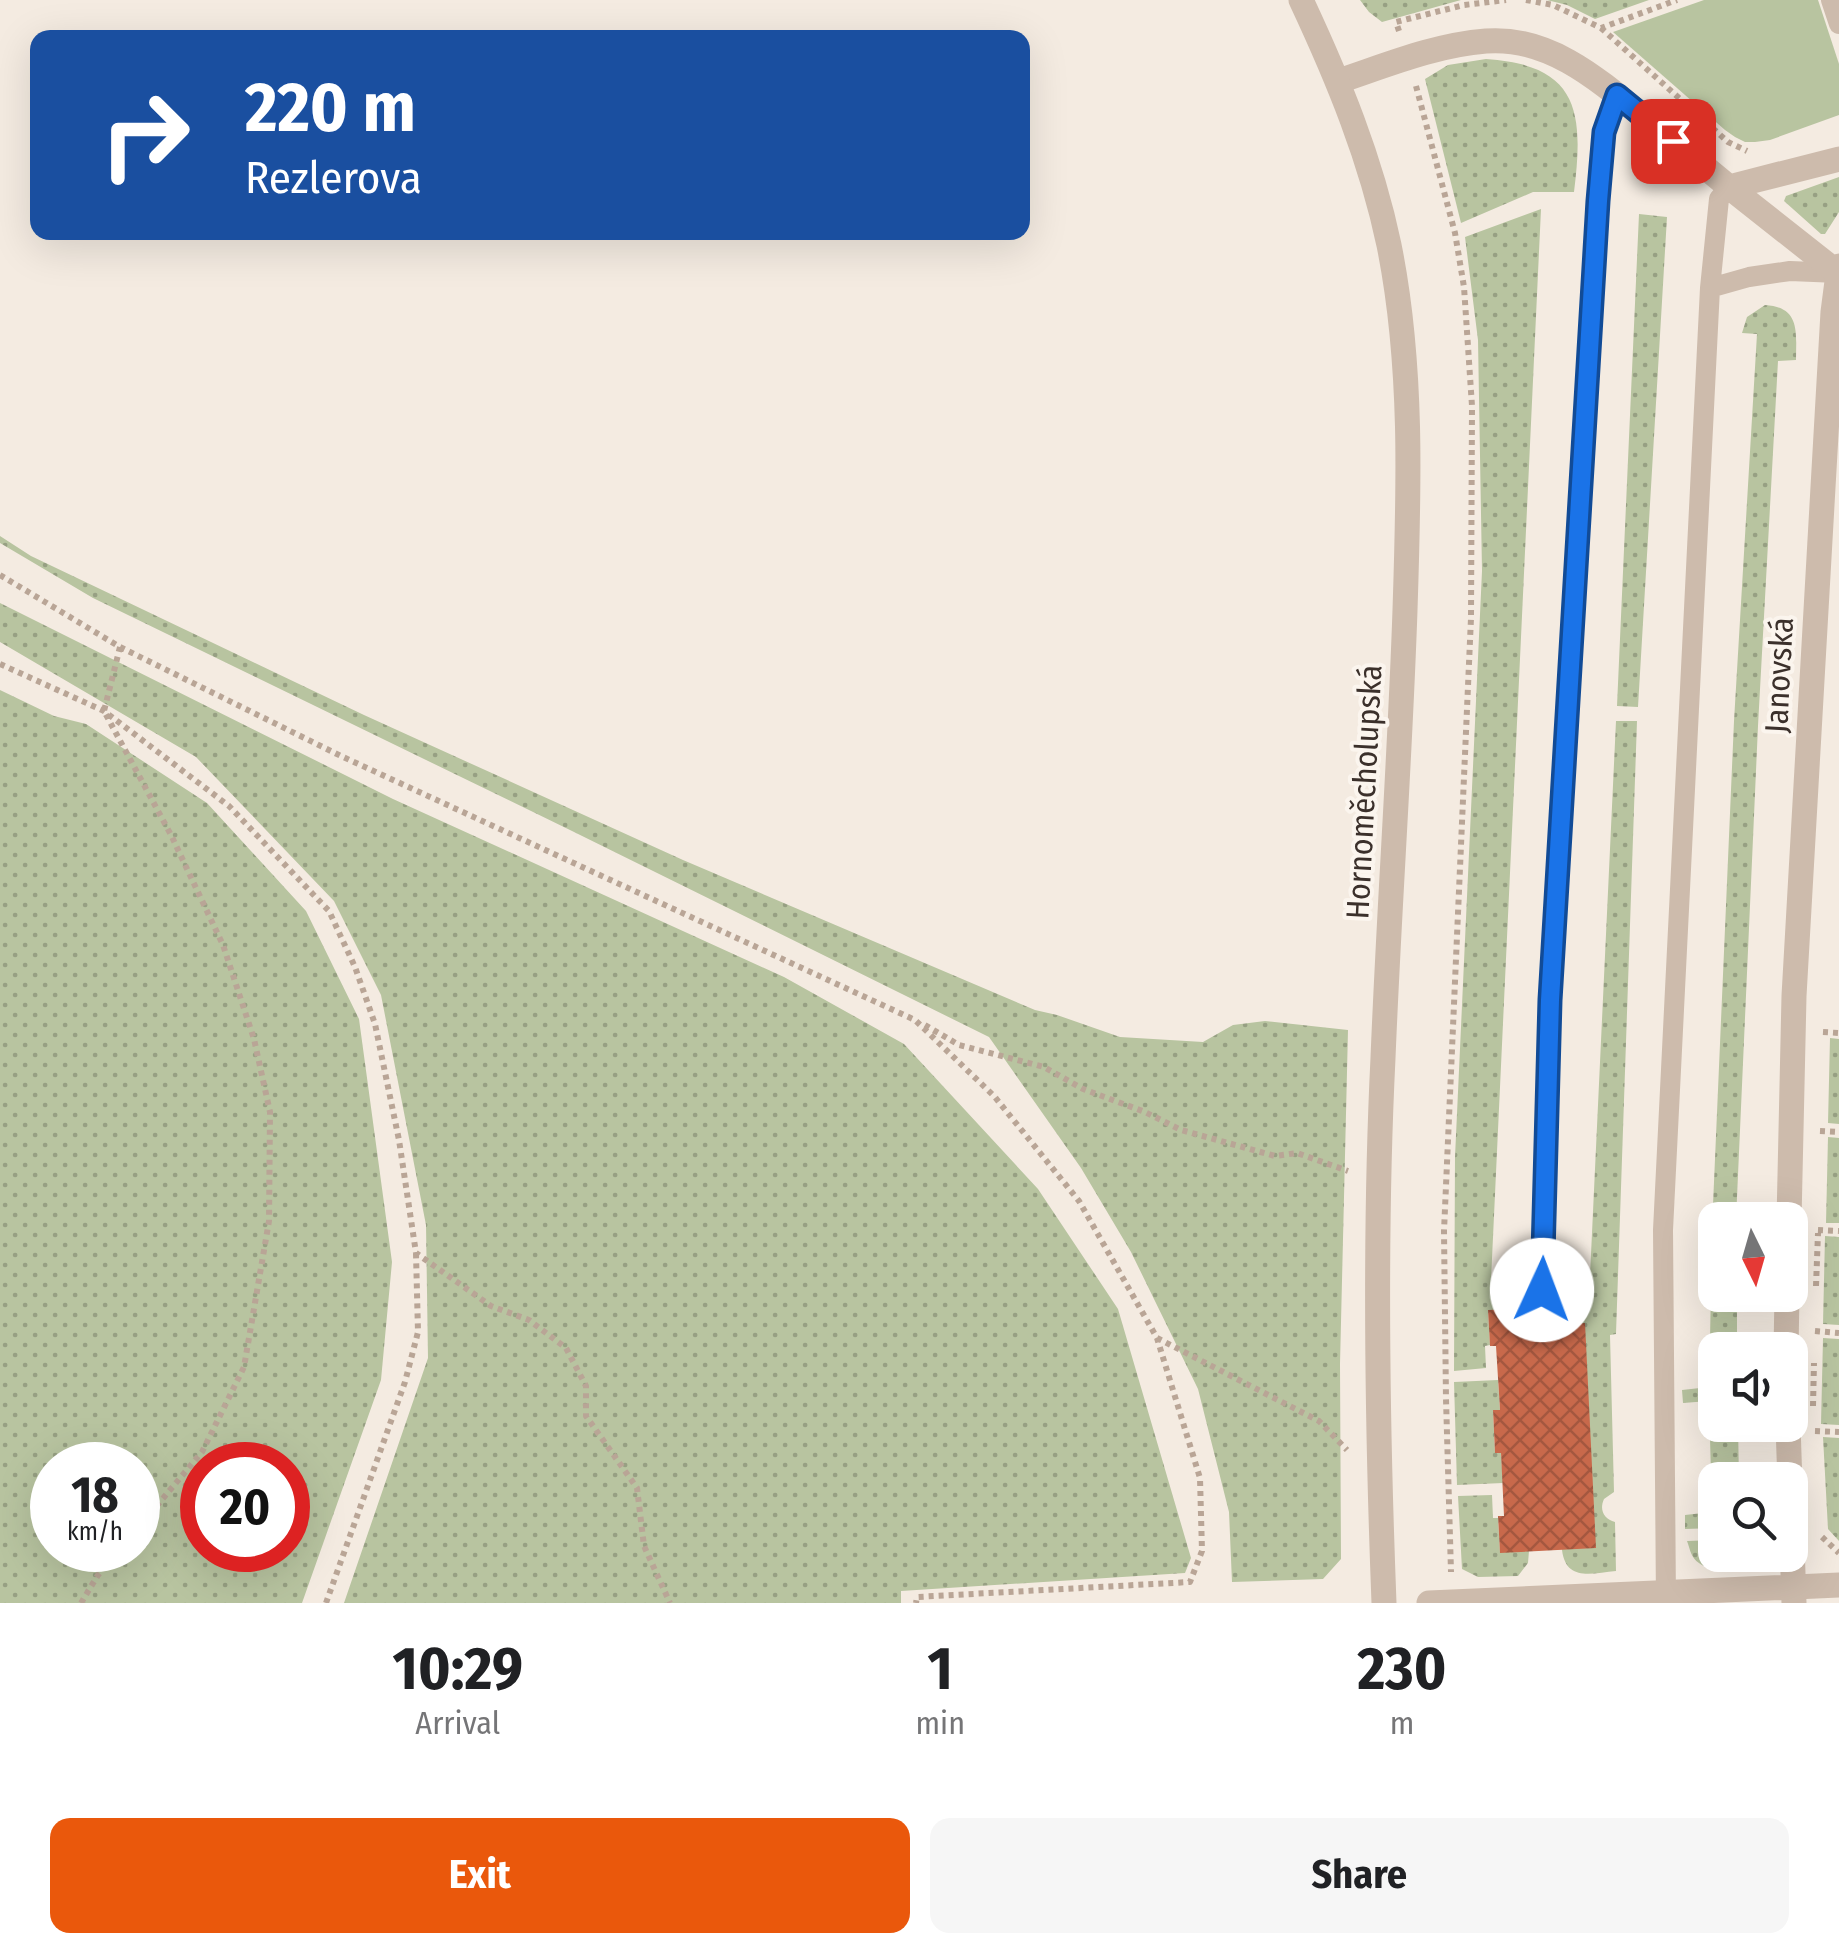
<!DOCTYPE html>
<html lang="en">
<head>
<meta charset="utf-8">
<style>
  body { margin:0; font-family:"Fira Sans Condensed",sans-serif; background:#f6f6f6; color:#202124; height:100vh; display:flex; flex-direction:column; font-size:38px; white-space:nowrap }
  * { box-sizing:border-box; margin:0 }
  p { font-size:32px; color:#757577 }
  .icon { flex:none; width:55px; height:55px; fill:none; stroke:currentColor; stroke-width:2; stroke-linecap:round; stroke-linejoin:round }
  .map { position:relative; height:1603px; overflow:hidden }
  .panel { display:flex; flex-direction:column; background:#fff; flex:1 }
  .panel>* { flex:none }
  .banner { position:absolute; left:30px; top:30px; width:1000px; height:210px; border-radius:20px; box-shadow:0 10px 40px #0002; background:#1a4fa0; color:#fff; overflow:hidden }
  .needle { width:65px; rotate:175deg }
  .controls { position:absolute; left:1698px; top:1202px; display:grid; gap:20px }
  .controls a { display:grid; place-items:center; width:110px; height:110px; border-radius:20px; background:#fff; box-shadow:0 10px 40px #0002; font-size:50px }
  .speed { position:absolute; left:30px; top:1442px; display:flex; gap:20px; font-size:50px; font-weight:700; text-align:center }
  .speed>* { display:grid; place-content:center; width:130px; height:130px; border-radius:50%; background:#fff; box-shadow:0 10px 40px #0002; line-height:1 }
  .speed small { font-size:25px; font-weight:400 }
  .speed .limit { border:15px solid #d22; background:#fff; color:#111 }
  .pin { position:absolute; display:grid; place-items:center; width:85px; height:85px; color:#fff; margin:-42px; border-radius:20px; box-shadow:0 5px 15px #0006 }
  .me { position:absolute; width:110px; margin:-55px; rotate:2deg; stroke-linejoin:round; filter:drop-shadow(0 0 8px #0008) }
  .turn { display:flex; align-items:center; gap:35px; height:210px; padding:0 50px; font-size:45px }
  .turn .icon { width:130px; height:130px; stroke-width:2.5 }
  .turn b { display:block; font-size:70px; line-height:85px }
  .eta { display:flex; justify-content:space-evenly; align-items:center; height:170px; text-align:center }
  .eta b { font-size:60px; font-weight:700; line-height:70px }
  .button { display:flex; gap:20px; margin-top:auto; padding:20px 50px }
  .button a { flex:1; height:115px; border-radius:20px; background:#ea580c; color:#fff; font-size:40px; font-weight:700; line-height:115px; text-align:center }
  .button a+a { background:#f6f6f6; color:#202124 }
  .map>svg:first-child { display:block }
</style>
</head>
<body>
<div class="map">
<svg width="1839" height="1603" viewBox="0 0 1839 1603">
  <defs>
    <pattern id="grass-dots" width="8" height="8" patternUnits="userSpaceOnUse" patternTransform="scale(2.5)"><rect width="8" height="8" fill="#b8c4a0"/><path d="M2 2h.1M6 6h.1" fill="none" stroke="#97a083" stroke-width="1.8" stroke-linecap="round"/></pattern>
    <pattern id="building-cross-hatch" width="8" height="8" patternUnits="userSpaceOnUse" patternTransform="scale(2.5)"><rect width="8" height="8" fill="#c8694b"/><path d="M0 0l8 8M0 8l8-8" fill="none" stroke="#a4573f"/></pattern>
  </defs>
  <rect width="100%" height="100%" fill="#f4ebe1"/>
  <path fill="url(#grass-dots)" fill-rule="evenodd" d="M1360,0h101l-79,22 -13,-10z
    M1547,0h102l-54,19 -28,-14z
    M1486,59c93,6 98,53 88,133h-41l-72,31 -36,-144 23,-14z
    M1839,177v35l-14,22h-4l-37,-33 2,-5z
    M1541,209l-50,1071 34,2 -1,13 65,2 27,-576h21l-21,613 -6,1 4,157 -10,7c-5,11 0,20 11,23l1,49c-24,2 -50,11 -54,-21l4,-242 -78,3 2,34 -5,1 1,22 -32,3 1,-214 27,-586 -4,-231 -13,-103z
    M1639,214l28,3 -29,490 -21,-1z
    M1765,305c36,2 31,28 31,55l-18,1 -20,365 -22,494h-21v8h-3l22,-507 23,-387 -15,-1 5,-16z
    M0,536l31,20 333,159 319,145 352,150 22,5 63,22 83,5 30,-17 32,-4 83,9 -8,334 1,195 -18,20 -91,3 -3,-70 -31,-123 -67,-137 -50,-84 -92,-131 -417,-206 -479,-233 -93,-55z
    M0,603l393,196 391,178 120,67 134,145 80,120 73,249 -6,15 -284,18v12h-557l84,-245 -2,-133 -45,-230 -47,-94 -138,-144 -196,-115z
    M0,690l54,26 32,8 121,79 99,108 53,108 33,243 -11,118 -79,223h-302zM52,1465h86v85h-86zM202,1465h86v85h-86z
    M1830,1038l9,1v85l-11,-1z
    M1828,1137l11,1v85h-13z
    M1825,1236l14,1v88l-16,-1z
    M1712,1241h3v54h22v55h-22v75h23l1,55h-24v48l-30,1v-14l27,-3 -3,-111 -26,2 -1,-13 27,-3z
    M1823,1338l16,1v86l-18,-1z
    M1498,1380l2,30h-7l2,43h6l2,30 -46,2 -3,-103z
    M1823,1437l16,1v103l-11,-12z
    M1492,1495l1,23h5l2,34 29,-1 -1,12 -10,13 -40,1 -16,-8 -4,-73z
    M1715,1540v15h46c-15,14 -45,21 -62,8 -8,-5 -9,-14 -12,-22z"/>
  <path fill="#b8c4a0" d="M1704,0h114l21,64v51l-69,25 -15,2h-10l-10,-5 -10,-7 -112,-98z"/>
  <path fill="url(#building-cross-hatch)" d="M1566,1307l1,17 18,-1 11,225 -96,5 -2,-37h6l-3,-63h-6l-2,-43h7l-4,-64h-6l-2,-36z"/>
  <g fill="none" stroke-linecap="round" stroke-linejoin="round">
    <path stroke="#b9a596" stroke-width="6" stroke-dasharray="5 5" stroke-linecap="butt" d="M1526,0l27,5 48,23 76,-28
      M1601,28l127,114 19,9
      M1399,31l-3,-9 68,-17 42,-5
      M1416,86l39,147 9,54 8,119 -1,212 -27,613 2,168 5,173
      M0,575l120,72 221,109 574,264 79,76 85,105 78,137 43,140 2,73 -12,31 -273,15 -1,6
      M120,647l-16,64 67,124 52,110 31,94 16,73 -1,109 -25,146 -42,85 -64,76
      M0,664l104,47 125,95 100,105 26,56 20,57 24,116 17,113 75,53 38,14 37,28 20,38v30l51,72 7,58 26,57
      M925,1025l34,20 85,22 39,22 62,23 36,18 94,26 22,-3 51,18
      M1823,1032l16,1
      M1820,1131l19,1
      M1818,1230l21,1
      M1816,1286l2,-53
      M1815,1331l24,2
      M1157,1338l162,83 28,29
      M1813,1406l1,-43
      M1815,1431l24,1
      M1822,1537l17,16
      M81,1603l17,-28 21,-25
      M326,1603l79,-221 13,-50 -2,-78"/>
    <path stroke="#cdbbac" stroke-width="20" d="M1831,0l8,24
      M1710,288l39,-11 41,-6 48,2
      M1542,1290l8,-290 48,-799 6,-69 13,-37
      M1666,1603l-3,-373 47,-942 9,-89 10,-12"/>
    <path stroke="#cdbbac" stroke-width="25" d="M1339,81c48,-16 96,-36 147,-40 64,-5 114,40 160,78 28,22 55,45 83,68l110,-28
      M1729,187l109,86
      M1789,1220l5,-224 39,-684 6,-46
      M1786,1350l1,-55
      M1788,1425l6,178
      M1429,1603l410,-18"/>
    <path stroke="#cdbbac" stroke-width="25" d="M1301,0c37,79 70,159 88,245 24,119 20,244 16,365 -5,149 -16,298 -22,448 -9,181 -6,364 1,545"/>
  </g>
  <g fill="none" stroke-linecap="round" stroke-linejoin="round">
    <defs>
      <path id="route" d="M1542,1290l8,-290 48,-799 6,-69 13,-37 56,46"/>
    </defs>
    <use href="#route" stroke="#114b97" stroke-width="25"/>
    <use href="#route" stroke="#1a73e8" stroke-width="18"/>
  </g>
  <g text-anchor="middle" stroke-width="8" stroke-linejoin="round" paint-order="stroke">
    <g font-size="32" fill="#3b302b" stroke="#fbf5ee">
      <text transform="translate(1779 675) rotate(-87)" y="11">Janovská</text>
      <text transform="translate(1364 792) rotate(-87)" y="11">Hornoměcholupská</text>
    </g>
  </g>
</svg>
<div class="controls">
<a><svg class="needle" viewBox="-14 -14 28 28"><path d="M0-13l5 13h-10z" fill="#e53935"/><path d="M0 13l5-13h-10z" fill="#757577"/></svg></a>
<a><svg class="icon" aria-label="sound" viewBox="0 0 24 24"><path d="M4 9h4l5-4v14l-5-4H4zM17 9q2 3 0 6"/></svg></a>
<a><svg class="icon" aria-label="search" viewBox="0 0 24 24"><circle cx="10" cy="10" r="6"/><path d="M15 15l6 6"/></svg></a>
</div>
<div class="speed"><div>18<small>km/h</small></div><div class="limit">20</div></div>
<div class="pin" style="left:1673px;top:141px;background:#d93025"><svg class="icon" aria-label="arrive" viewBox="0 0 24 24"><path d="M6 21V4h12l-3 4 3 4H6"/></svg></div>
<svg class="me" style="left:1542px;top:1290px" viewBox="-20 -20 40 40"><circle r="19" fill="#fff"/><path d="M0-13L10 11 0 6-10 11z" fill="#1a73e8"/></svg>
<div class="banner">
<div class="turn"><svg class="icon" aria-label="right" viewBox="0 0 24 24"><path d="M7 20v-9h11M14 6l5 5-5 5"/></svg><div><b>220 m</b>Rezlerova</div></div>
</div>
</div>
<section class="panel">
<div class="eta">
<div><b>10:29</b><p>Arrival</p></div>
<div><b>1</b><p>min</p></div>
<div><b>230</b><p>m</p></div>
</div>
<div class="button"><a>Exit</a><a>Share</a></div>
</section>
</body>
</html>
